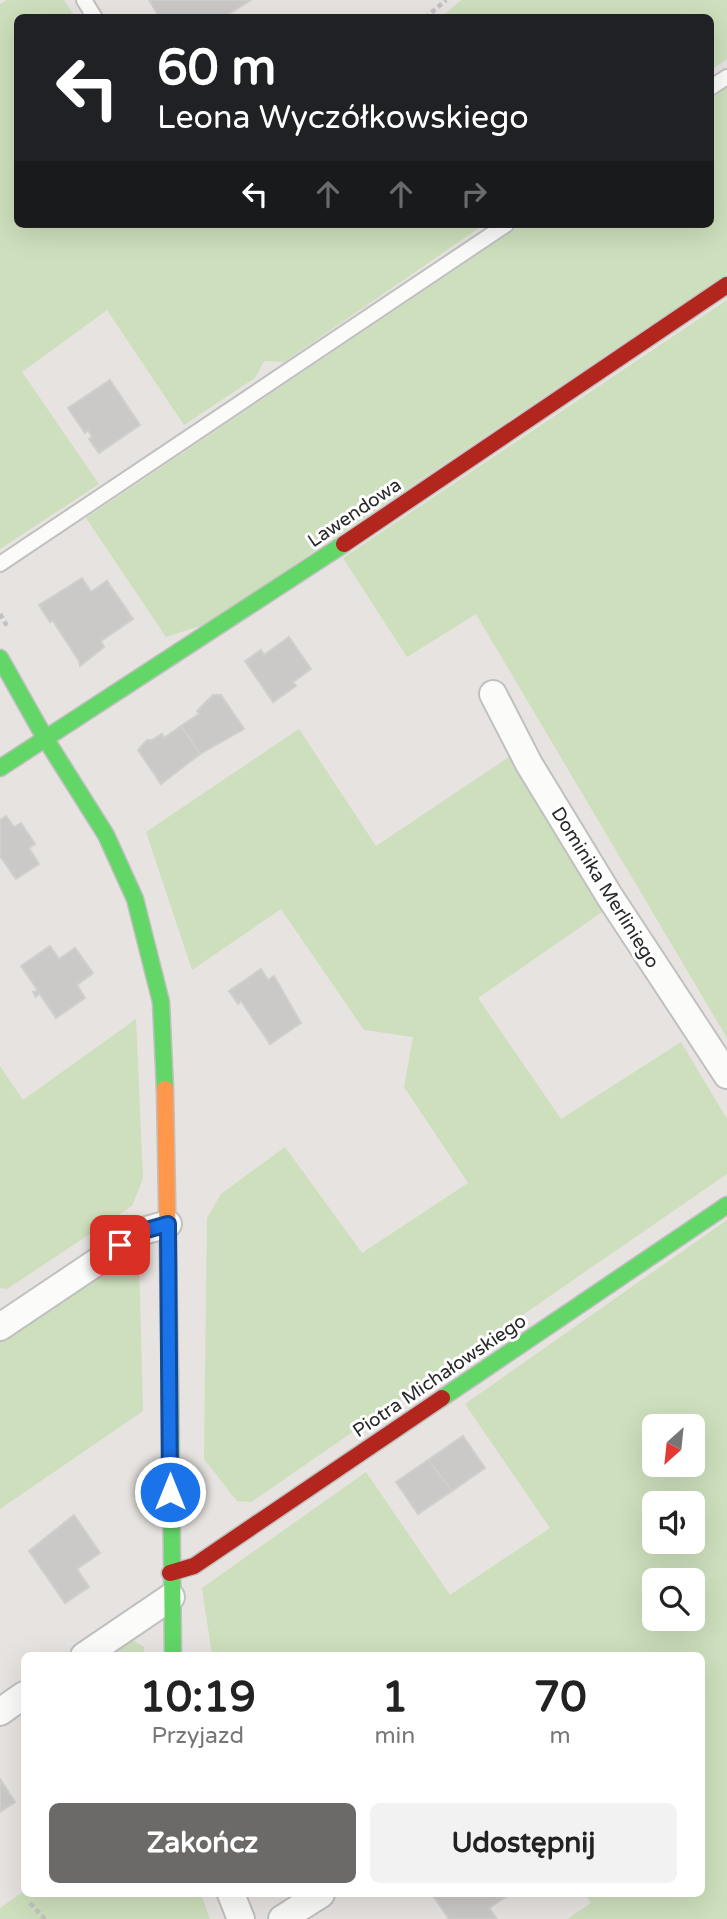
<!DOCTYPE html>
<html lang="pl">
<head>
<meta charset="utf-8">
<style>
  body { margin:0; font-family:"Varela Round",sans-serif; background:#f2f2f2; color:#222; height:100vh; display:flex; flex-direction:column; font-size:26px; white-space:nowrap }
  * { box-sizing:border-box; margin:0 }
  p { font-size:23px; color:#767676 }
  .icon { flex:none; width:38px; height:38px; fill:none; stroke:currentColor; stroke-width:2; stroke-linecap:round; stroke-linejoin:round }
  .map { position:relative; flex:1; overflow:hidden }
  .drawer { position:absolute; left:21px; top:1652px; width:684px; height:245px; display:flex; flex-direction:column; background:#fff; border-radius:10px; box-shadow:0 7px 28px #0002 }
  .drawer>* { flex:none }
  .banner { position:absolute; left:14px; top:14px; width:700px; height:214px; border-radius:10px; box-shadow:0 7px 28px #0002; background:#202124; color:#fff; overflow:hidden }
  .needle { width:46px; rotate:207deg }
  .buttons { position:absolute; left:642px; top:1414px; display:grid; gap:14px }
  .buttons a { display:grid; place-items:center; width:63px; height:63px; border-radius:10px; background:#fff; box-shadow:0 7px 28px #0002; font-size:35px }
  .pin { position:absolute; display:grid; place-items:center; width:60px; height:60px; color:#fff; margin:-30px; border-radius:14px; box-shadow:0 4px 10px #0006 }
  .me { position:absolute; width:77px; margin:-38px; rotate:0deg; stroke-linejoin:round; filter:drop-shadow(0 0 5px #0008) }
  .turn { display:flex; align-items:center; gap:24px; height:147px; padding:0 28px; font-size:32px }
  .turn .icon { width:91px; height:91px; stroke-width:2.5 }
  .turn b { display:block; font-size:49px; line-height:60px }
  .lanes { display:flex; align-items:center; height:66px; padding:0 28px; background:#0003; justify-content:center; gap:35px; direction:ltr }
  .lanes .off { opacity:.35 }
  .eta { display:flex; justify-content:space-evenly; align-items:center; height:119px; text-align:center }
  .eta b { font-size:42px; font-weight:700; line-height:49px }
  .button { display:flex; gap:14px; margin-top:auto; padding:14px 28px }
  .button a { flex:1; height:80px; border-radius:10px; background:#6b6a69; color:#fff; font-size:28px; font-weight:700; line-height:80px; text-align:center }
  .button a+a { background:#f2f2f2; color:#222 }
  .map>svg:first-child { display:block }
</style>
</head>
<body>
<div class="map">
<svg width="727" height="1919" viewBox="0 0 727 1919">
  <rect width="100%" height="100%" fill="#e6e3e0"/>
  <path fill="#cddfbc" fill-rule="evenodd" d="M7,0h57l11,17 -57,1v206h467l-201,138 -20,-1 -9,17 -71,47 -77,-115 -85,62 77,112 -99,65v-545z
    M461,0h266v59l-16,11 -1,-52 -268,-1z
    M727,86v188l-521,350 -40,13 -80,-119 437,-294h187l1,-127z
    M727,300v738l-251,-424 -69,43 -64,-99z
    M299,729l77,117 136,-91 90,157 -124,86 83,121 120,-77 46,77v55l-476,328 -14,-1 -33,-42 3,-241 14,-24 64,-47 77,106 106,-70 -64,-96 9,-50 -49,-7 -83,-121 -89,61 -46,-138z
    M136,1019l7,160 -11,27 -125,83 -7,-1v-222l23,34z
    M727,1220v699h-160l24,-16 -6,-9h117v-238l-490,-1 -10,-67 164,-116 84,123 100,-67 -85,-124zM654,1426h39v39h-39zM654,1503h39v39h-39zM654,1580h39v39h-39z
    M129,1252l10,5 4,154 -143,98v-170z
    M128,1637l16,10v8l-46,1z
    M24,1891v3h177l9,25h-210v-11z"/>
  <path fill="#cbc9c7" stroke="#d1cfcc" stroke-width="2" d="M149,0h102l-29,18h-55l-2,-4 -5,4z
    M110,380l30,45 -41,28 -10,-14 3,-2 -4,-7 -3,3 -17,-25z
    M82,578l9,14 16,-11 26,38 -32,22 3,6 -24,19 -1,-5 -26,-40 -3,1 -11,-17z
    M289,637l22,32 -18,13 3,4 -23,16 -28,-41 16,-11 3,5z
    M213,695h8l23,34 -44,25 -19,-28 18,-12 -2,-3z
    M181,726l19,28 -39,30 -23,-34 9,-10h5l10,-6 2,4z
    M6,816l8,11 7,-4 14,21 -6,4 10,16 -23,15 -16,-23v-36z
    M50,946l9,13 16,-11 18,25 -16,12 8,13 -29,20 -17,-25 -3,4 -3,-5 5,-1 -17,-25z
    M261,969l7,11 6,-4 27,47 -31,21 -29,-43 -3,3 -9,-13z
    M463,1436l22,32 -33,23 -24,-31z
    M428,1460l24,31 -34,23 -22,-32z
    M74,1515l26,38 -23,16 12,18 -24,16 -36,-52z
    M0,1779l15,23 -15,10z
    M432,1894h78l-21,14 8,11h-48z"/>
  <g fill="none" stroke-linecap="round" stroke-linejoin="round">
    <defs>
      <path id="lane" d="M84,0l11,18
        M710,88l17,-11
        M0,564l507,-340"/>
      <path id="street" d="M493,694l36,70 81,133 117,178
        M0,1327l143,-96 25,-7
        M84,1656l87,-59
        M0,1712l24,-17
        M231,1894l10,25
        M282,1919l39,-25"/>
      <path id="fast" d="M0,658l45,80 61,97 29,64 26,103 4,87
        M0,768l344,-224
        M170,1372l3,284
        M442,1398l285,-193"/>
      <path id="slow" d="M165,1089l5,283"/>
      <path id="jam" d="M344,544l383,-259
        M170,1573l24,-7 248,-168"/>
    </defs>
    <use href="#lane" stroke="#c1c0c0" stroke-width="18"/>
    <use href="#street" stroke="#c1c0c0" stroke-width="30"/>
    <use href="#fast" stroke="#c1c0c0" stroke-width="19"/>
    <use href="#slow" stroke="#c1c0c0" stroke-width="19"/>
    <use href="#jam" stroke="#c1c0c0" stroke-width="19"/>
    <path stroke="#c3c2c2" stroke-width="4.5" stroke-dasharray="5 3.5" stroke-linecap="butt" d="M425,18l21,-18
      M0,614l7,12
      M30,1903l15,16"/>
    <use href="#lane" stroke="#fbfbfa" stroke-width="14"/>
    <use href="#street" stroke="#fbfbfa" stroke-width="26"/>
    <use href="#fast" stroke="#63d668" stroke-width="16"/>
    <use href="#slow" stroke="#ff974d" stroke-width="16"/>
    <use href="#jam" stroke="#b3261e" stroke-width="16"/>
  </g>
  <g fill="none" stroke-linecap="round" stroke-linejoin="round">
    <defs>
      <path id="route" d="M120,1245l23,-14 25,-7 2,268"/>
    </defs>
    <use href="#route" stroke="#114b97" stroke-width="18"/>
    <use href="#route" stroke="#1a73e8" stroke-width="12"/>
  </g>
  <g text-anchor="middle" stroke-width="6" stroke-linejoin="round" paint-order="stroke">
    <g font-size="19" fill="#292929" stroke="#fff">
      <text transform="translate(354 512) rotate(-34)" y="7">Lawendowa</text>
      <text transform="translate(606 887) rotate(58)" y="7">Dominika Merliniego</text>
      <text transform="translate(439 1375) rotate(-34)" y="7">Piotra Michałowskiego</text>
    </g>
  </g>
</svg>
<div class="buttons">
<a><svg class="needle" viewBox="-14 -14 28 28"><path d="M0-13l5 13h-10z" fill="#e53935"/><path d="M0 13l5-13h-10z" fill="#767676"/></svg></a>
<a><svg class="icon" aria-label="sound" viewBox="0 0 24 24"><path d="M4 9h4l5-4v14l-5-4H4zM17 9q2 3 0 6"/></svg></a>
<a><svg class="icon" aria-label="search" viewBox="0 0 24 24"><circle cx="10" cy="10" r="6"/><path d="M15 15l6 6"/></svg></a>
</div>
<div class="pin" style="left:120px;top:1245px;background:#d93025"><svg class="icon" aria-label="arrive" viewBox="0 0 24 24"><path d="M6 21V4h12l-3 4 3 4H6"/></svg></div>
<svg class="me" style="left:170px;top:1492px" viewBox="-20 -20 40 40"><circle r="17" fill="#1a73e8" stroke="#fff" stroke-width="3"/><path d="M0-11L8 9 0 5-8 9z" fill="#fff"/></svg>
<div class="banner">
<div class="turn"><svg class="icon" aria-label="left" viewBox="0 0 24 24"><path d="M17 20v-9H6M10 6l-5 5 5 5"/></svg><div><b>60 m</b>Leona Wyczółkowskiego</div></div>
<div class="lanes"><svg class="icon" aria-label="left" viewBox="0 0 24 24"><path d="M17 20v-9H6M10 6l-5 5 5 5"/></svg><svg class="icon off" aria-label="ahead" viewBox="0 0 24 24"><path d="M12 20V5M6 11l6-6 6 6"/></svg><svg class="icon off" aria-label="ahead" viewBox="0 0 24 24"><path d="M12 20V5M6 11l6-6 6 6"/></svg><svg class="icon off" aria-label="right" viewBox="0 0 24 24"><path d="M7 20v-9h11M14 6l5 5-5 5"/></svg></div>
</div>
<section class="drawer">
<div class="eta">
<div><b>10:19</b><p>Przyjazd</p></div>
<div><b>1</b><p>min</p></div>
<div><b>70</b><p>m</p></div>
</div>
<div class="button"><a>Zakończ</a><a>Udostępnij</a></div>
</section>
</div>
</body>
</html>
